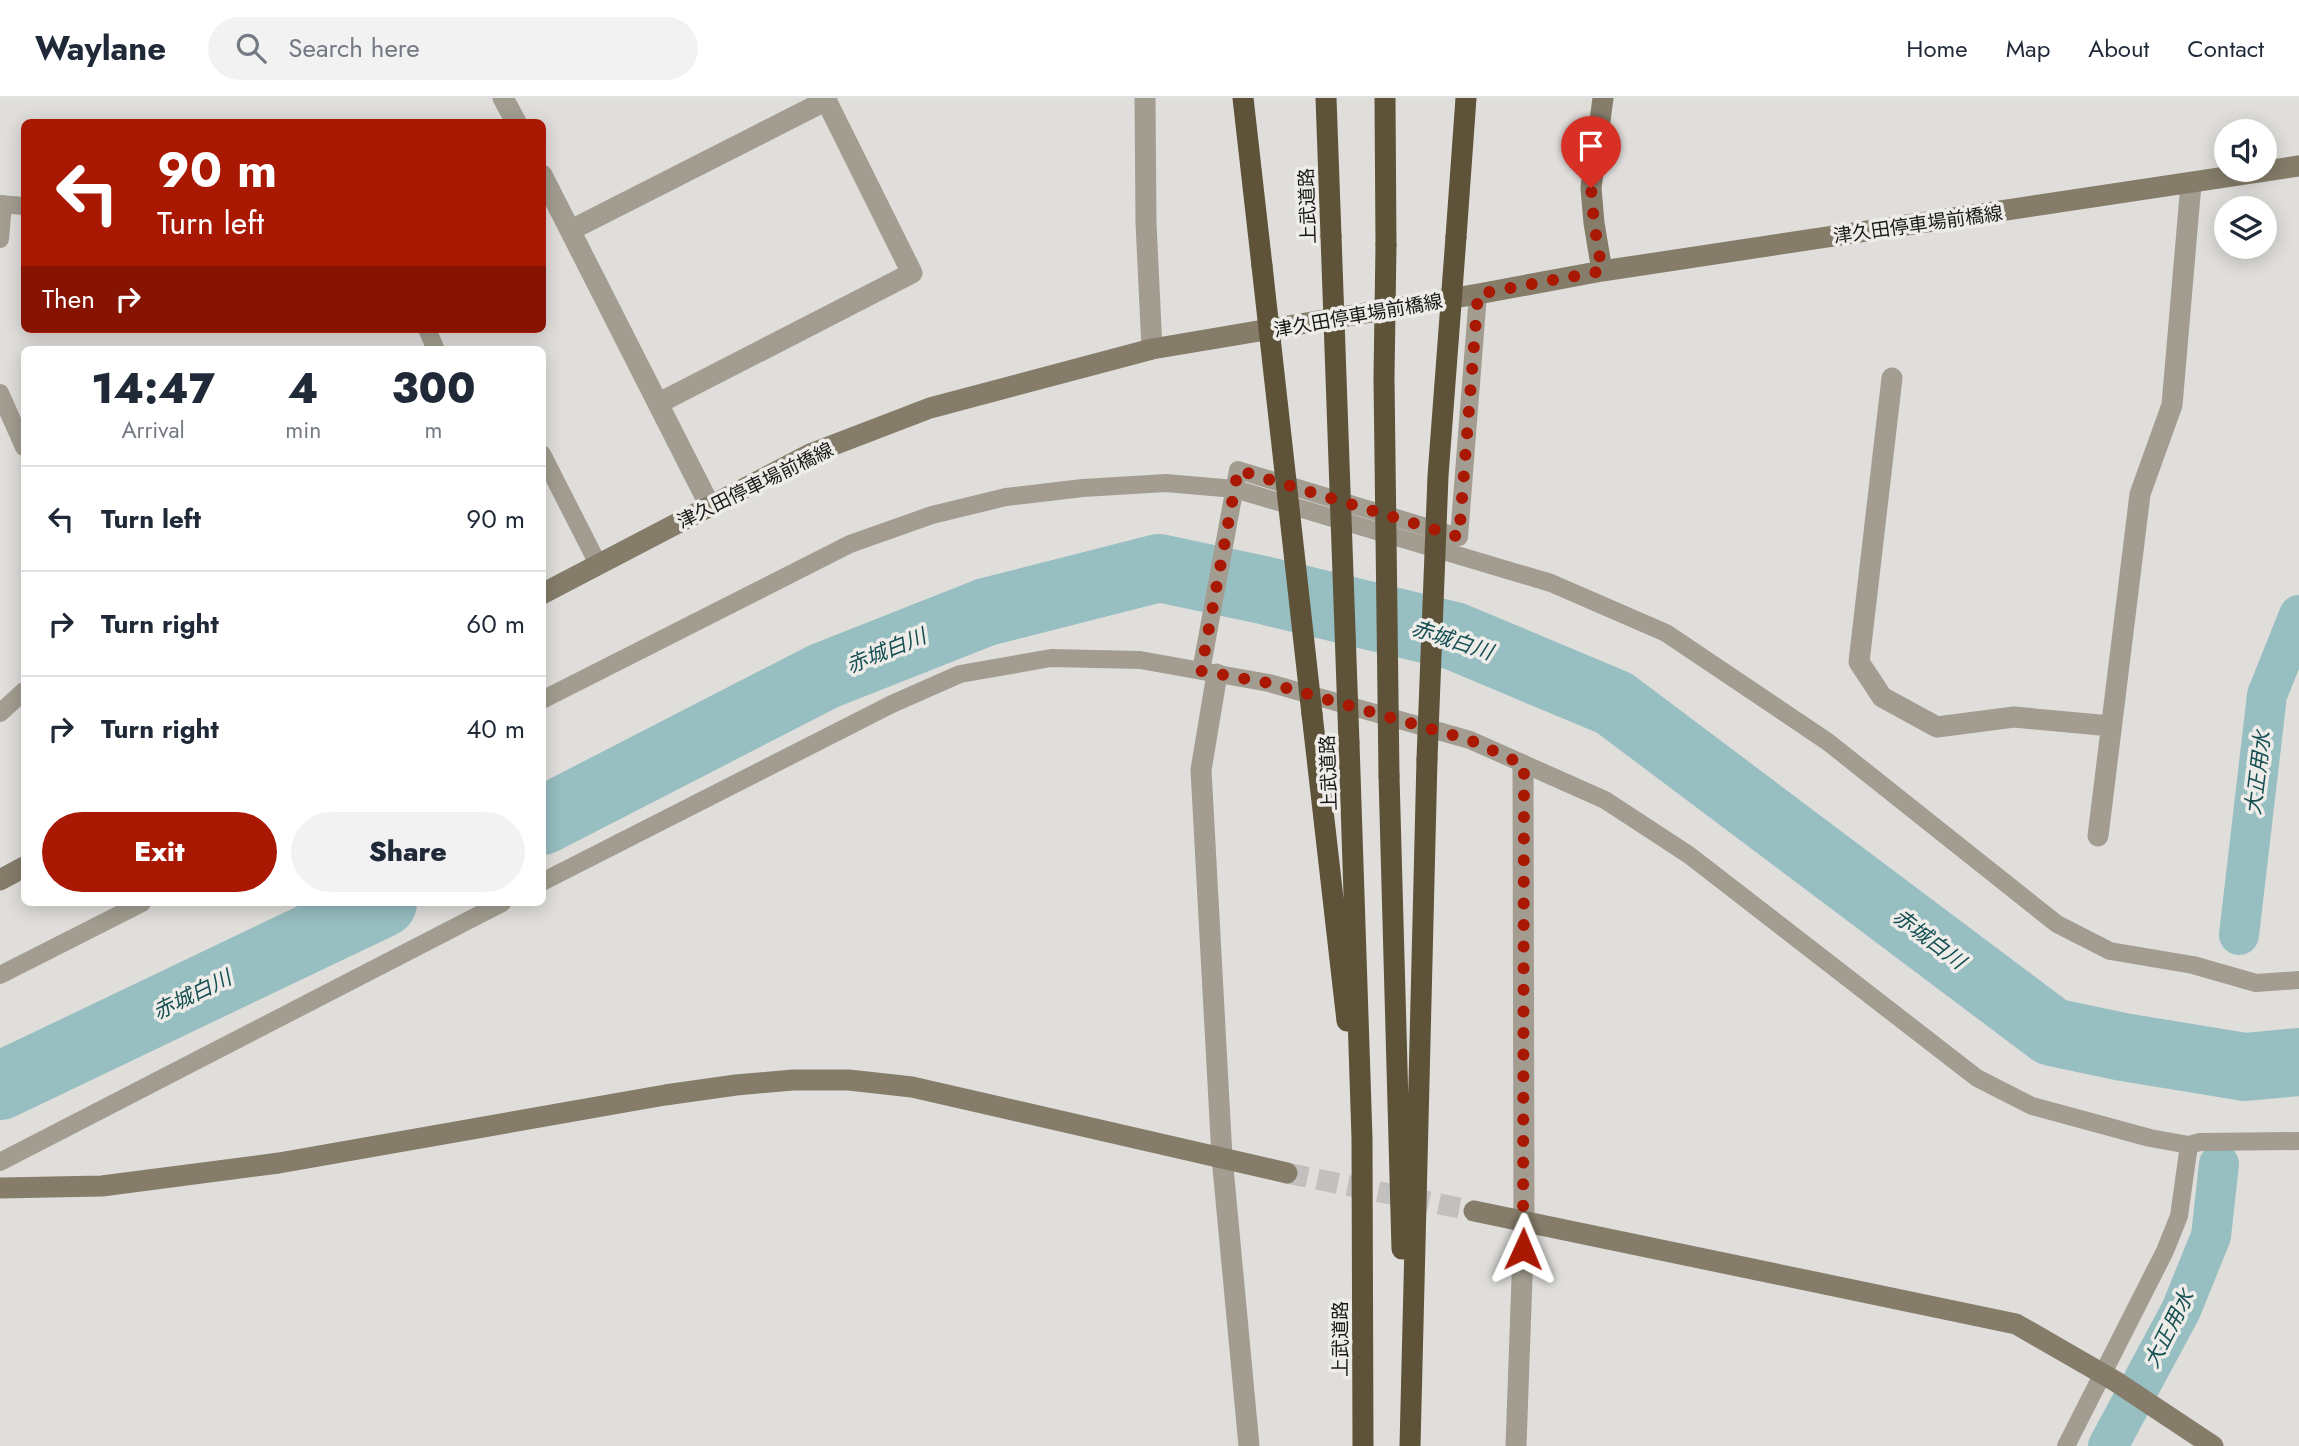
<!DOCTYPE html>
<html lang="en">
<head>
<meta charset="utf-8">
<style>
  body { margin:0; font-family:Jost,"Noto Sans JP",sans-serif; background:#f2f2f3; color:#1f2937; height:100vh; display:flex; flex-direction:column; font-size:26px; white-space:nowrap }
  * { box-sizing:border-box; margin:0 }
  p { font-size:23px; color:#747a83 }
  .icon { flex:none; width:38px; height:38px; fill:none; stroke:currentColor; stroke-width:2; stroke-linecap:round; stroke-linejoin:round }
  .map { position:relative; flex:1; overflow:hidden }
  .side { position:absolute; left:21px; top:248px; width:525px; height:560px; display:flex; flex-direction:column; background:#fff; border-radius:10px; box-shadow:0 4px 18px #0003 }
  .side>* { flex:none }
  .banner { position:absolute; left:21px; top:21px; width:525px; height:214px; border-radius:10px; box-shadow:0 4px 18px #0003; background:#a91803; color:#fff; overflow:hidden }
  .fabs { position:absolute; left:2214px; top:21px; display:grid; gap:14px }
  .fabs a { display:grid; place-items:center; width:63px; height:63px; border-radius:50%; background:#fff; box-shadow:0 4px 18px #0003; font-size:35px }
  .pin { position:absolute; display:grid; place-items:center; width:60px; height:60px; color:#fff; margin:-72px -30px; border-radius:50% 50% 50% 0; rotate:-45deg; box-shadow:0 0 7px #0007 }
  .pin .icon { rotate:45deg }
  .me { position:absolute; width:77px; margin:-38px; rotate:1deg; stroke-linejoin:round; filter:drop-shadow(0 0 5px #0008) }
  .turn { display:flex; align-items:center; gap:24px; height:147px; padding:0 21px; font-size:32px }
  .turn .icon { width:91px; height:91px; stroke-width:2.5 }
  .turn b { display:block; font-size:49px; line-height:60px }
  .then { display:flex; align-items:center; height:66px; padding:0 21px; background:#0003; gap:14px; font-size:26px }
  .eta { display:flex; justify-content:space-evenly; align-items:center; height:119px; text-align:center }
  .eta b { font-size:42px; font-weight:800; line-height:49px }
  .primary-button { display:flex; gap:14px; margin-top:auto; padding:14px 21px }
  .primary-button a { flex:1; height:80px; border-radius:42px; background:#a91803; color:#fff; font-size:28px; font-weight:800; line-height:80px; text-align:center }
  .primary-button a+a { background:#f2f2f3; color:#1f2937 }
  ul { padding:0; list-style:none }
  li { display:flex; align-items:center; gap:21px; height:105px; padding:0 21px; border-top:2px solid #e0e1e3 }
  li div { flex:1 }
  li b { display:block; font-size:26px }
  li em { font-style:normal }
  header { display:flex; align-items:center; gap:42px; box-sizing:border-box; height:98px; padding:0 35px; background:#fff; border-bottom:2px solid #e0e1e3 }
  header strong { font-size:33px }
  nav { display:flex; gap:38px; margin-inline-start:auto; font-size:24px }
  .search { width:490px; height:63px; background:#f2f2f3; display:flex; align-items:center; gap:18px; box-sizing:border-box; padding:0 24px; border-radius:38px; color:#747a83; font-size:26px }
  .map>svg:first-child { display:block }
</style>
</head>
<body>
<header>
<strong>Waylane</strong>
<div class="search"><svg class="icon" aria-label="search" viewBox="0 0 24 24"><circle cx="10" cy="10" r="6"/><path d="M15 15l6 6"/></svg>Search here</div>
<nav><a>Home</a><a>Map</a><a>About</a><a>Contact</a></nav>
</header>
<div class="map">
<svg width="2299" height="1348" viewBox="0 0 2299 1348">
  <rect width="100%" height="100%" fill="#e0dedb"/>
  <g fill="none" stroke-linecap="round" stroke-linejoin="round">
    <path stroke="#97bec1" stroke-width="40" d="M2239,837l28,-240 32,-80
      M2108,1348l73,-136 30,-74 8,-72"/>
    <path stroke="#97bec1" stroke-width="68" d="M542,723l282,-145 162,-64 173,-44 104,22 191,46 160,67 438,329 71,15 122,20 54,-5
      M0,988l383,-183"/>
    <path stroke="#c2c0be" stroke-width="21" stroke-dasharray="21 10" stroke-linecap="butt" d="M1287,1075l187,38"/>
    <path stroke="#a29d90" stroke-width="18" d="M0,106l24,2
      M0,141l3,-35
      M427,231l9,21
      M0,295l24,54
      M542,356l56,110
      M1201,573l37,-201 221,67 19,-243
      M542,602l308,-156 82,-29 74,-18 77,-9 83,-5 69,6 316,94 115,50 162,109 229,182 53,27 83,14 63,18 43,-3
      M0,615l24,-22
      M542,784l350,-178 68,-30 91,-16 89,2 129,23 201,57 135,60 84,55 288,223 55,28 118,32 39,7
      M0,877l142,-72
      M0,1064l502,-259
      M2066,1348l99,-195 14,-35 10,-71 11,-3 99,-1"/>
    <path stroke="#a29d90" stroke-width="21" d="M503,0l13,24
      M1145,0l1,125 6,126
      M542,77l168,331
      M571,132l256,-130
      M1892,280l-33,284 23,35 55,30 77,-10 97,9
      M659,305l253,-130 -87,-175
      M1217,576l-16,96 21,387 27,289
      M2098,738l42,-342 32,-89 19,-221
      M1516,1348l8,-224 -1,-457"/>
    <path stroke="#857d6a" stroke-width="21" d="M1602,173l-8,-48 -3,-35 12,-90
      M542,496l268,-140 120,-46 222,-59 326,-55 124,-23 697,-105
      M0,782l24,-13
      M0,1090l102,-2 177,-23 386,-68 71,-10 57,-5h56l63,7 375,86
      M1474,1113l542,113 99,57 98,65"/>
    <path stroke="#5e5338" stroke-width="21" d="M1243,0l19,168
      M1326,0l5,138
      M1385,0l1,147
      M1456,139l10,-139
      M1312,616l35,307
      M1349,645l13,395 1,308
      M1389,678l13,473
      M1410,1348l17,-687"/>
    <path stroke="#5e5338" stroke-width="21" d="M1331,138l18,507
      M1386,147l-2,133 5,398
      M1262,168l50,448
      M1427,661l11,-283 18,-239"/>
  </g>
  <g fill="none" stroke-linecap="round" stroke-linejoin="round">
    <path stroke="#a91803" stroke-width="12" stroke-dasharray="0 21.6" d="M1523,1151l1,-484 -54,-25 -201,-57 -68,-12 37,-201 221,67 19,-243 124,-23 -8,-48 -3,-35"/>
  </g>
  <g text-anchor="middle" stroke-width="7" stroke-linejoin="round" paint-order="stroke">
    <g font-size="19" fill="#191817" stroke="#edece9">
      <text transform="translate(1307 108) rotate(-92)" y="7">上武道路</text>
      <text transform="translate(1918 126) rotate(-8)" y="7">津久田停車場前橋線</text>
      <text transform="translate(1358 217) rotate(-10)" y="7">津久田停車場前橋線</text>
      <text transform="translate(755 387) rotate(-26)" y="7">津久田停車場前橋線</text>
      <text transform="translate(1328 675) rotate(-92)" y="7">上武道路</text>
      <text transform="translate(1340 1241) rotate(-90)" y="7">上武道路</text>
    </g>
    <g font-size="21" font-style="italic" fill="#154f52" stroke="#edece9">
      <text transform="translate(1452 542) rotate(18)" y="7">赤城白川</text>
      <text transform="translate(886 553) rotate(-22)" y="7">赤城白川</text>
      <text transform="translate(2258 675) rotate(-83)" y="7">大正用水</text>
      <text transform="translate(1929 841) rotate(37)" y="7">赤城白川</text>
      <text transform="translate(192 897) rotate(-26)" y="7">赤城白川</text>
      <text transform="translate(2169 1231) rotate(-63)" y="7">大正用水</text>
    </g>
  </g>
</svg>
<div class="fabs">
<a><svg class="icon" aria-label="sound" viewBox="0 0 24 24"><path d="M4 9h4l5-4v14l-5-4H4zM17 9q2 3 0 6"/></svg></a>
<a><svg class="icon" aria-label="layers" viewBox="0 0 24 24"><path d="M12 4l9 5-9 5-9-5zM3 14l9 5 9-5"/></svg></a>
</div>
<div class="pin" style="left:1591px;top:90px;background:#d93025"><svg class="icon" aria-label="arrive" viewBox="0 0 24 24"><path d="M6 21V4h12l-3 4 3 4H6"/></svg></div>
<svg class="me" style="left:1523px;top:1151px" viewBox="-20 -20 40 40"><path d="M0-17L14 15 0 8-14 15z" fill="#a91803" stroke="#fff" stroke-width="4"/></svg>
<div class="banner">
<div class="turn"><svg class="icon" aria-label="left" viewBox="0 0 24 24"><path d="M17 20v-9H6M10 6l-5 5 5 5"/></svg><div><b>90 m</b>Turn left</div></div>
<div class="then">Then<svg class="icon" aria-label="right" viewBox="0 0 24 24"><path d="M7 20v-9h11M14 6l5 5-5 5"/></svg></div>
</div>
<section class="side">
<div class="eta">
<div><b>14:47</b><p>Arrival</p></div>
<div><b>4</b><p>min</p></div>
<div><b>300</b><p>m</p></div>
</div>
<ul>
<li><svg class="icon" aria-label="left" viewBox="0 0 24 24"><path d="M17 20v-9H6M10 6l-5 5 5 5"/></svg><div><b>Turn left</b></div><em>90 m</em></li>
<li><svg class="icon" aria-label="right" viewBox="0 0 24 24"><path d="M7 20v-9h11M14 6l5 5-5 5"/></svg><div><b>Turn right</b></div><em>60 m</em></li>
<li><svg class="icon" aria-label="right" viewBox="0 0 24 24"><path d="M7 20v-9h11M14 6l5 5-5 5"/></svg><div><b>Turn right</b></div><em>40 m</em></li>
</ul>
<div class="primary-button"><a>Exit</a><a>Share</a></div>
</section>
</div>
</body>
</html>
